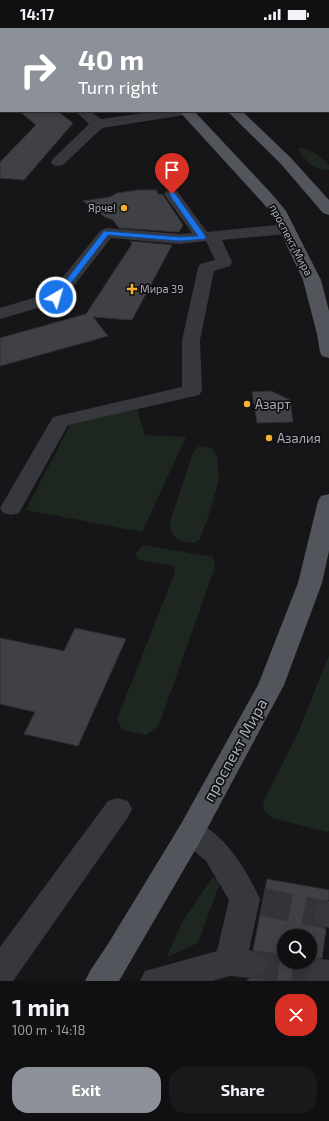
<!DOCTYPE html>
<html lang="en">
<head>
<meta charset="utf-8">
<style>
  body { margin:0; font-family:"Exo 2",sans-serif; background:#19191b; color:#f1f3f6; height:100vh; display:flex; flex-direction:column; font-size:15px; white-space:nowrap }
  * { box-sizing:border-box; margin:0 }
  p { font-size:13px; color:#9c9d9f }
  .icon { flex:none; width:22px; height:22px; fill:none; stroke:currentColor; stroke-width:2; stroke-linecap:round; stroke-linejoin:round }
  .map { position:relative; height:953px; overflow:hidden }
  .side { display:flex; flex-direction:column; background:#101012; flex:1 }
  .side>* { flex:none }
  .guide { position:absolute; left:0px; top:0px; width:329px; height:84px; box-shadow:0 2px 10px #0003,0 0 0 1px #303032; background:#8c9099; color:#fff; overflow:hidden }
  .tools { position:absolute; left:277px; top:901px; display:grid; gap:8px }
  .tools a { display:grid; place-items:center; width:40px; height:40px; border-radius:50%; background:#101012; box-shadow:0 2px 10px #0003,0 0 0 1px #303032; font-size:20px }
  .pin { position:absolute; display:grid; place-items:center; width:34px; height:34px; color:#fff; margin:-41px -17px; border-radius:50% 50% 50% 0; rotate:-45deg; box-shadow:0 0 4px #0007 }
  .pin .icon { rotate:45deg }
  .me { position:absolute; width:44px; margin:-22px; rotate:38deg; stroke-linejoin:round; filter:drop-shadow(0 0 3px #0008) }
  .turn { display:flex; align-items:center; gap:14px; height:84px; padding:0 12px; font-size:18px }
  .turn .icon { width:52px; height:52px; stroke-width:2.5 }
  .turn b { display:block; font-size:28px; line-height:34px }
  .round { display:grid; place-items:center; flex:none; width:42px; height:42px; border-radius:16px; background:#19191b }
  .head { display:flex; align-items:center; justify-content:space-between; height:68px; padding:0 12px }
  h1 { font-size:24px; font-weight:700; line-height:30px }
  .primary-button { display:flex; gap:8px; margin-top:auto; padding:8px 12px }
  .primary-button a { flex:1; height:46px; border-radius:16px; background:#8c9099; color:#fff; font-size:16px; font-weight:700; line-height:46px; text-align:center }
  .primary-button a+a { background:#19191b; color:#f1f3f6 }
  .status { display:flex; justify-content:space-between; align-items:center; height:28px; padding:0 20px; background:#101012; direction:ltr }
  .status svg { height:11px; fill:currentColor }
  .map>svg:first-child { display:block }
</style>
</head>
<body>
<div class="status"><b>14:17</b><svg viewBox="0 0 49 12"><path d="M0 12V9h3v3zM5 12V6h3v6zM10 12V3h3v9zM15 12V0h3v12zM26 1h20v11H26zM47 4h2v5h-2z"/></svg></div>
<div class="map">
<svg width="329" height="953" viewBox="0 0 329 953">
  <rect width="100%" height="100%" fill="#161618"/>
  <path fill="#1e271f" d="M301,120c11,1 20,9 28,17v5c-12,3 -25,-11 -31,-20z
    M137,381l8,26 41,2 -44,95 -116,-22 46,-89z
    M199,418l12,2 6,6 2,25 -8,29 -11,31 -6,4 -13,-2 -9,-7 -2,-12 23,-69z
    M143,517l70,12 2,10 -56,158 -13,10 -24,-5 -5,-11 57,-144 1,-9 -37,-6 -3,-6z
    M329,627v176l-2,1 -55,-14 -9,-8 1,-10 34,-67z
    M212,850l9,2 -23,63 -31,14 14,-33z"/>
  <path fill="#404145" stroke="#303034" d="M19,83h38l16,12 -49,57 -24,-2v-16l36,-37z
    M139,162h17l2,4 5,1 20,30 -4,7 -60,-4 -6,-8 -8,-3 -22,-16 27,-4 7,-4z
    M130,213l42,4 -40,75 -39,-3 15,19 -108,30v-28l86,-24 46,-70z
    M271,363l19,9 3,22 -36,1 -5,-31z
    M75,600l51,11 -48,107 -54,-12 11,-22 -35,-8v-66l64,13z
    M267,851l62,11v10l-13,5 -4,9 4,11 10,4 -4,29 -12,3v-25h-26v26h24l-5,10 3,9h-59l1,-2 15,-4 5,-10 -5,-12 -10,-3z"/>
  <g fill="none" stroke-linecap="round" stroke-linejoin="round">
    <path stroke="#333438" stroke-width="28" stroke-dasharray="28 14" stroke-linecap="butt" d="M263,874l65,13
      M251,936l69,9"/>
    <path fill="#37383d" fill-rule="evenodd" d="M175,0h13l1,1h-13z
      M195,0h12v1h-12z
      M328,8h1v8h-1z
      M0,32l1,1v8h-1z
      M75,83h15l11,8 57,-8h34l-2,3 -5,1 -83,13 -39,37 -5,1 -5,-1 -2,-3 2,-3 36,-35z
      M172,161l5,2 30,41 80,-8 6,2 2,3 -2,3 -6,2 -65,6 10,22 -2,4 -16,5 -14,69 2,51 -3,4 -131,30 -49,88 -8,2 -8,-2 -3,-5 53,-91 129,-30v-47l16,-72 2,-4 15,-4 -9,-19 -26,3 -69,-6 -49,63 -62,18v-11l50,-15 51,-63 6,-2 73,6 12,-1 -28,-39 3,-3z
      M118,770l10,3 4,8 -4,8 -115,164h-13v-34l108,-146z
      M191,792c33,11 55,49 69,79l-11,51 13,4 5,10 -5,10 -11,4 -21,-2 -18,5h-72l5,-10 72,-20 12,-51 -23,-39 -25,-21 -5,-8 5,-8z
      M328,874h1v26l-12,-4 -4,-9 4,-9z
      M320,931l9,1v21h-21l-4,-8 5,-10z"/>
    <path fill="#53555d" fill-rule="evenodd" d="M96,0h12l1,1h-12z
      M135,0h12l1,1h-12z
      M179,83h15l77,82 15,18 35,69 8,31v47l-7,-2 -2,-4 -3,-18 -14,-54 -32,-68z
      M227,83h15l49,47 38,42v15l-6,-2 -42,-49z
      M329,466v57l-7,32 -38,102 -83,155 -82,141h-34l5,-10 18,-27 73,-120 77,-139 40,-102 20,-82 3,-5z"/>
  </g>
  <path fill="#1a73e8" stroke="#114b97" d="M170,164h4l32,45 -1,2 -25,2 -72,-6 -49,64h-5v-3l50,-65 76,6 18,-1 -29,-42z"/>
  <g fill="#f5b232" stroke="#111113" stroke-width="1.5">
    <circle cx="124" cy="180" r="4"/>
    <path d="M130 255h4v4h4v4h-4v4h-4v-4h-4v-4h4z"/>
    <circle cx="247" cy="376" r="4"/>
    <circle cx="269" cy="410" r="4"/>
  </g>
  <g text-anchor="middle" stroke-width="3.5" stroke-linejoin="round" paint-order="stroke">
    <g font-size="11" fill="#a8adb9" stroke="#111113" text-anchor="end">
      <text x="116" y="184">Ярче!</text>
      <text x="140" y="265" text-anchor="start">Мира 39</text>
    </g>
    <g font-size="11" fill="#a8adb9" stroke="#111113">
      <text transform="translate(291 212) rotate(62)" y="4">проспект Мира</text>
    </g>
    <g font-size="13" fill="#a8adb9" stroke="#111113" text-anchor="start">
      <text x="255" y="381">Азарт</text>
      <text x="277" y="415">Азалия</text>
    </g>
    <g font-size="16" fill="#a8adb9" stroke="#111113">
      <text transform="translate(235 722) rotate(-61)" y="6">проспект Мира</text>
    </g>
  </g>
</svg>
<div class="tools">
<a><svg class="icon" aria-label="search" viewBox="0 0 24 24"><circle cx="10" cy="10" r="6"/><path d="M15 15l6 6"/></svg></a>
</div>
<div class="pin" style="left:172px;top:166px;background:#d93025"><svg class="icon" aria-label="arrive" viewBox="0 0 24 24"><path d="M6 21V4h12l-3 4 3 4H6"/></svg></div>
<svg class="me" style="left:56px;top:269px" viewBox="-20 -20 40 40"><circle r="17" fill="#1a73e8" stroke="#fff" stroke-width="3"/><path d="M0-11L8 9 0 5-8 9z" fill="#fff"/></svg>
<div class="guide">
<div class="turn"><svg class="icon" aria-label="right" viewBox="0 0 24 24"><path d="M7 20v-9h11M14 6l5 5-5 5"/></svg><div><b>40 m</b>Turn right</div></div>
</div>
</div>
<section class="side">
<div class="head"><div><h1>1 min</h1><p>100 m · 14:18</p></div><a class="round" style="background:#d93025;color:#fff"><svg class="icon" aria-label="close" viewBox="0 0 24 24"><path d="M6 6l12 12M18 6L6 18"/></svg></a></div>
<div class="primary-button"><a>Exit</a><a>Share</a></div>
</section>
</body>
</html>
